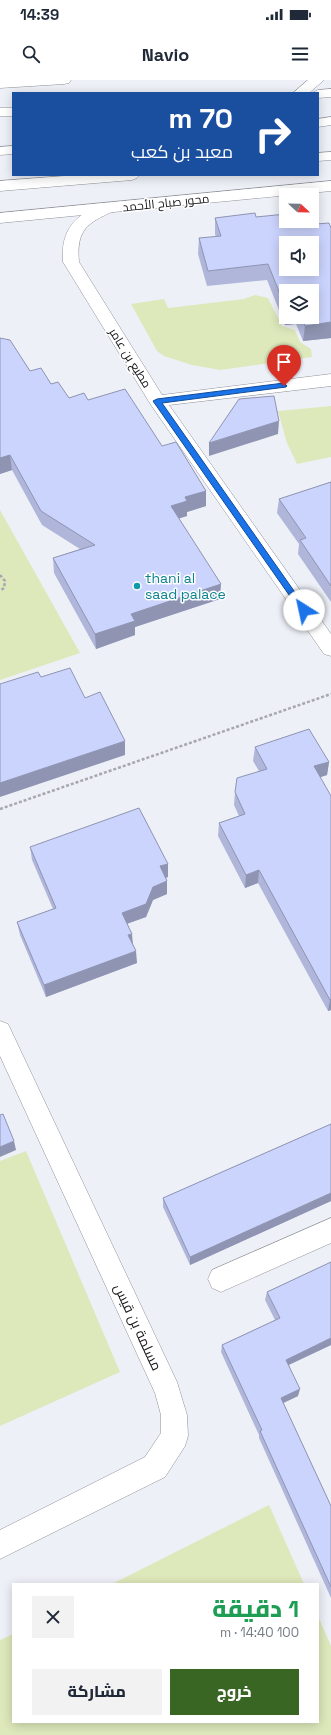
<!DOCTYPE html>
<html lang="ar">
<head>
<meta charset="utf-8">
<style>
  body { margin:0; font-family:"Space Grotesk",Cairo,sans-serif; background:#f2f2f3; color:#1f2937; direction:rtl; height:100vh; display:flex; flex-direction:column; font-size:15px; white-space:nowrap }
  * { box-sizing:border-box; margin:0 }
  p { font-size:13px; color:#747a83 }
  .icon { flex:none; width:22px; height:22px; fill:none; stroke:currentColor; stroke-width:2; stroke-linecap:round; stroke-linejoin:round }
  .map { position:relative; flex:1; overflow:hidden; direction:ltr }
  .sheet { position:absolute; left:12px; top:1503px; width:307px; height:140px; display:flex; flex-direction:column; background:#fff; border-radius:0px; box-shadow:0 2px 10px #0003; direction:rtl }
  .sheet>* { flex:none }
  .guide { position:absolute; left:12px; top:12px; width:307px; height:84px; border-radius:0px; box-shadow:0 2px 10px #0003; direction:rtl; background:#1a4fa0; color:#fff; overflow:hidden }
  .needle { width:26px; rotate:112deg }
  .buttons { position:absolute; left:279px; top:108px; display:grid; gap:8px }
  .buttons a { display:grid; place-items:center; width:40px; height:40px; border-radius:0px; background:#fff; box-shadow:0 2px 10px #0003; font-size:20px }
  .pin { position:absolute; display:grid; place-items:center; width:34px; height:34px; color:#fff; margin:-41px -17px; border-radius:50% 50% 50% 0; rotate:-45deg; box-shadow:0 0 4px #0007 }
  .pin .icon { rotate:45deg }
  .me { position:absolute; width:44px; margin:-22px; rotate:325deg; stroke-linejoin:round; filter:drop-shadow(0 0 3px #0008) }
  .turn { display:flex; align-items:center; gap:14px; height:84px; padding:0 20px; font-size:18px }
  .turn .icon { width:52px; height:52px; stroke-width:2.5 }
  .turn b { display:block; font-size:28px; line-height:34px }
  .round { display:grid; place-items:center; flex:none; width:42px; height:42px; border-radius:0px; background:#f2f2f3 }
  .overview { display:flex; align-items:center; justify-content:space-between; height:68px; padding:0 20px }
  h1 { font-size:24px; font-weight:800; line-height:30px; color:#1e9e55 }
  .button { display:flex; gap:8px; margin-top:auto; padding:8px 20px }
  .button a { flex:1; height:46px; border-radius:0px; background:#3a6624; color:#fff; font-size:16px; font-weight:800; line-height:46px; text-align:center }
  .button a+a { background:#f2f2f3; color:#1f2937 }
  .status { display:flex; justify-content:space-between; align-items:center; height:28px; padding:0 20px; background:#fff; direction:ltr }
  .status svg { height:11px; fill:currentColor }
  header { display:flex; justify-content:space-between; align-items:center; height:52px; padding:0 20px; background:#fff; font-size:18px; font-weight:800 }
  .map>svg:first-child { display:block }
</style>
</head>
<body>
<div class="status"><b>14:39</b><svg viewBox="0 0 49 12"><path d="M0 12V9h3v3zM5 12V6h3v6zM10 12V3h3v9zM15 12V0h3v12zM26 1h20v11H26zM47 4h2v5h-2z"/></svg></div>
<header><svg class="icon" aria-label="menu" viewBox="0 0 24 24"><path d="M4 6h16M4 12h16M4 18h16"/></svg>Navio<svg class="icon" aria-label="search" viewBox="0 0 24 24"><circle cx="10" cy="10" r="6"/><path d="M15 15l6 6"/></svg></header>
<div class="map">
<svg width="331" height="1655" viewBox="0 0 331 1655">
  <rect width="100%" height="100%" fill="#eef0f8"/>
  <path fill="#dde8bb" d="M255,215l13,3 14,28 13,4 5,12 11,7 1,8 -92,13 -28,-5 -28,-9 -7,-5 -26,-47 33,-5 4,9 76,-9z
    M331,326v51l-34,7 -10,-21 -9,-32z
    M0,430l80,143 -80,27z
    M26,1071l94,221 -120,54v-265z
    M269,1425l35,79h-192z
    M318,1536l13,30v89h-331v-95l13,-6v88h305z"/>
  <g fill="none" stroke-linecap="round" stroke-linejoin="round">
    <defs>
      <path id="service" d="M0,0h71l-2,3 -5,1 -64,4z"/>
      <path id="minor" d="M109,123l5,2 3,3 -3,3c-27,12 -38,19 -35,51l83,133 169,-21v12l-162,19 162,229v22l-7,-2 -173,-249 -88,-143c-3,-33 14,-51 46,-59z
        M0,941l8,3 169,358 10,33 1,21 -3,10 -20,31 -165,82v-29l145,-73 16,-24v-18l-6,-22 -155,-337z
        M331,1138v25l-110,49 -9,-4 -4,-9 4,-9z"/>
      <path id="tertiary" d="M308,0h16l-15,13h-16z
        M331,9v8l-13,1v-5h-6l6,-3z
        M0,28h13v8h-13z
        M331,101v10l-331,32v-10z"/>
      <path id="trunk" d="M331,37v8l-13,2v-8z
        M13,66v8l-13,1v-8z
        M331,72v8l-13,1v-8z
        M77,95h63l-3,3 -5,2 -132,11v-10z"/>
    </defs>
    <use href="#service" stroke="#8e9097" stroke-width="1"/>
    <use href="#minor" stroke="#8e9097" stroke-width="1"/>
    <use href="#tertiary" stroke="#8e9097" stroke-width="1"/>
    <use href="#trunk" stroke="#8e9097" stroke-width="1"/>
    <path stroke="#a7a8ae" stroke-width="2.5" stroke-dasharray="3 2" stroke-linecap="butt" d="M0,495l5,6 -1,7 -4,3
      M0,729l331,-115"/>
    <use href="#service" fill="#fff" fill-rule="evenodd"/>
    <use href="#minor" fill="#fff" fill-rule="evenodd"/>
    <use href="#tertiary" fill="#fff" fill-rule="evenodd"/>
    <use href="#trunk" fill="#fff" fill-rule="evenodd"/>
  </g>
  <path fill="#afb6da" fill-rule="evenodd" d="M256,137l60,7 15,4v110l-28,3 -7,-17 -11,1 -18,-45 -60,6 -9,-32 1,-16 17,-1 -1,-3v-16zM286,211l26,26h-26z
    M0,258l30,33 21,13 18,14 19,2 74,46 44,45v15l-19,6v4l-8,2 41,81 -85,28v8l-39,14 -42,-76 -1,-15 27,-9 -38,-24 -30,-55 -12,4z
    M331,402v120l-33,-48 1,-10 -22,-31 2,-14z
    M255,667l74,15 -2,13 -7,2 11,233 -3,1 -70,-128 -13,5 -27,-52 1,-13 20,-7 -5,-11 1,-13 24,-21 -6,-10z
    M30,767l138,17v13l-2,1 1,3v13l-14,6 -7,17 -19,7 6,20 4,19 -91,34 -26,-62 -3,-13 36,-13 -21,-49z
    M331,1044v77l-141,64 -27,-58v-9z
    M331,1182v83l-42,20 9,31 -15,7 48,103v92l-72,-160v-3l-38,-83 1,-7 53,-25 -10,-20 2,-8z"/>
  <path fill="#8e94b1" d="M286,232v5h10v7l-11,1z
    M331,242v16l-28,3 2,-15z
    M279,341l-1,13 -69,22v-13z
    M10,375l2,15 -12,4v-16z
    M206,411v15l-19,6v4l-16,5v-15l14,-9z
    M221,504l-1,15 -85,28v8l-39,14 -1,-15 36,-20z
    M125,661v14l-125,42v-14z
    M329,682l-2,13 -15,5 2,-14z
    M168,784v13l-8,2v-13z
    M259,790l-1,13 -13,5 1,-13z
    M167,801v13l-14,6 -7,17 -23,8 -1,-12 31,-26z
    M132,854l1,12 -5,-11z
    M136,871l1,12 -91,34 -2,-12z
    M331,919v11l-3,1 2,-11z
    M14,1061l2,9 -16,7v-10z
    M331,1113v8l-141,64v-8z
    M331,1258v7l-47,22 2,-7z
    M300,1309l-2,7 -19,9 2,-7z"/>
  <path fill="#cbd4fd" stroke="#8e94b1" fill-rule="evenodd" d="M255,133l1,4 30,-3v7h26v-8l4,11 13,-1 2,5v94l-26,4 -4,-9h11v-26h-26v18l-18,-45 -60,7 -9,-33 22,-2 -6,-18zM286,163h26v26h-26z
    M0,258l10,2 20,31 11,-3 10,16 7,-2 11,16 15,-5 4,7 37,-11 37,57 14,-4 30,49 -21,6 2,4 -16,5 50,78 -90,30 4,7 -40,13 -42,-76 42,-13 -54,-34 -31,-56 -10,3z
    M274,316l5,25 -70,22 30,-44z
    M331,402v104l-31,-46 6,-2 -27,-39z
    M70,588l15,30 15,-6 25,49 -125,42v-99l38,-12 3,5z
    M309,649l20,33 -15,4 17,30v203l-1,1 -71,-130 -13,5 -27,-52 26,-9 -10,-22 2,-14 30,-9 -12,-22z
    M139,728l29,56 -8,2 7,15 -14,6 -7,17 -24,9 10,21 -4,1 8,16 -92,34 -27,-63 39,-14 -26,-61z
    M3,1034l11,27 -14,6v-32z
    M331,1044v69l-141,64 -27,-59z
    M331,1182v76l-45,22 14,29 -19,9 50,108v81l-71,-156 2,-1 -40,-85 58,-27 -13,-26z"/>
  <path fill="#1a73e8" stroke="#114b97" d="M284,303l3,3 -1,1 -124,16 144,205 1,2 -3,3 -3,-1 -148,-211 4,-2z"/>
  <circle fill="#0f9aa8" stroke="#fff" stroke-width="1.5" cx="137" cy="506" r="4"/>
  <g text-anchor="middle" stroke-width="3" stroke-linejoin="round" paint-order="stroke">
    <g font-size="12" fill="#151518" stroke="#fff">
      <text transform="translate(166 123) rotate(-6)" y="4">محور صباح الأحمد</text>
      <text transform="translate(130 278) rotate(58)" y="4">مطيع بن عامر</text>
    </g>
    <g font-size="14" fill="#0d838f" stroke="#fff" text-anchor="start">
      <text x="145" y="503">thani al<tspan x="145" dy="16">saad palace</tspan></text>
    </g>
    <g font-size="14" fill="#151518" stroke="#fff">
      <text transform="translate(138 1247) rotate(65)" y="5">مسلمة بن قيس</text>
    </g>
  </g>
</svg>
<div class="buttons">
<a><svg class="needle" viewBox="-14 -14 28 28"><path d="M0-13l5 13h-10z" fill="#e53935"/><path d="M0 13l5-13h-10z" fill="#747a83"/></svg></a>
<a><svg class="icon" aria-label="sound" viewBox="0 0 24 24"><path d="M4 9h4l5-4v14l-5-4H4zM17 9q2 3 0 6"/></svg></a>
<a><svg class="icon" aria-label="layers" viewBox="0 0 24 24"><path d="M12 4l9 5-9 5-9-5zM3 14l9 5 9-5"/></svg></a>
</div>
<div class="pin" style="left:284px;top:306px;background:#d93025"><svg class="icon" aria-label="arrive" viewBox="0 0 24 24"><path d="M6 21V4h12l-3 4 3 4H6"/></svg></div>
<svg class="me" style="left:304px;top:530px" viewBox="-20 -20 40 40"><circle r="19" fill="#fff"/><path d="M0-13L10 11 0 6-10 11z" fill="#1a73e8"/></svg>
<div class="guide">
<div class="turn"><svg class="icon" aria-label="right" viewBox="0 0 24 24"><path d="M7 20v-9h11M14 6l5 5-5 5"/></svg><div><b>70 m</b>معبد بن كعب</div></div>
</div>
<section class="sheet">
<div class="overview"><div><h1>1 دقيقة</h1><p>100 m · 14:40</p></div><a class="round"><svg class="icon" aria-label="close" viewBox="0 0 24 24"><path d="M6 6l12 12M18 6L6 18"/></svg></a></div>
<div class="button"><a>خروج</a><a>مشاركة</a></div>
</section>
</div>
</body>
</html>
